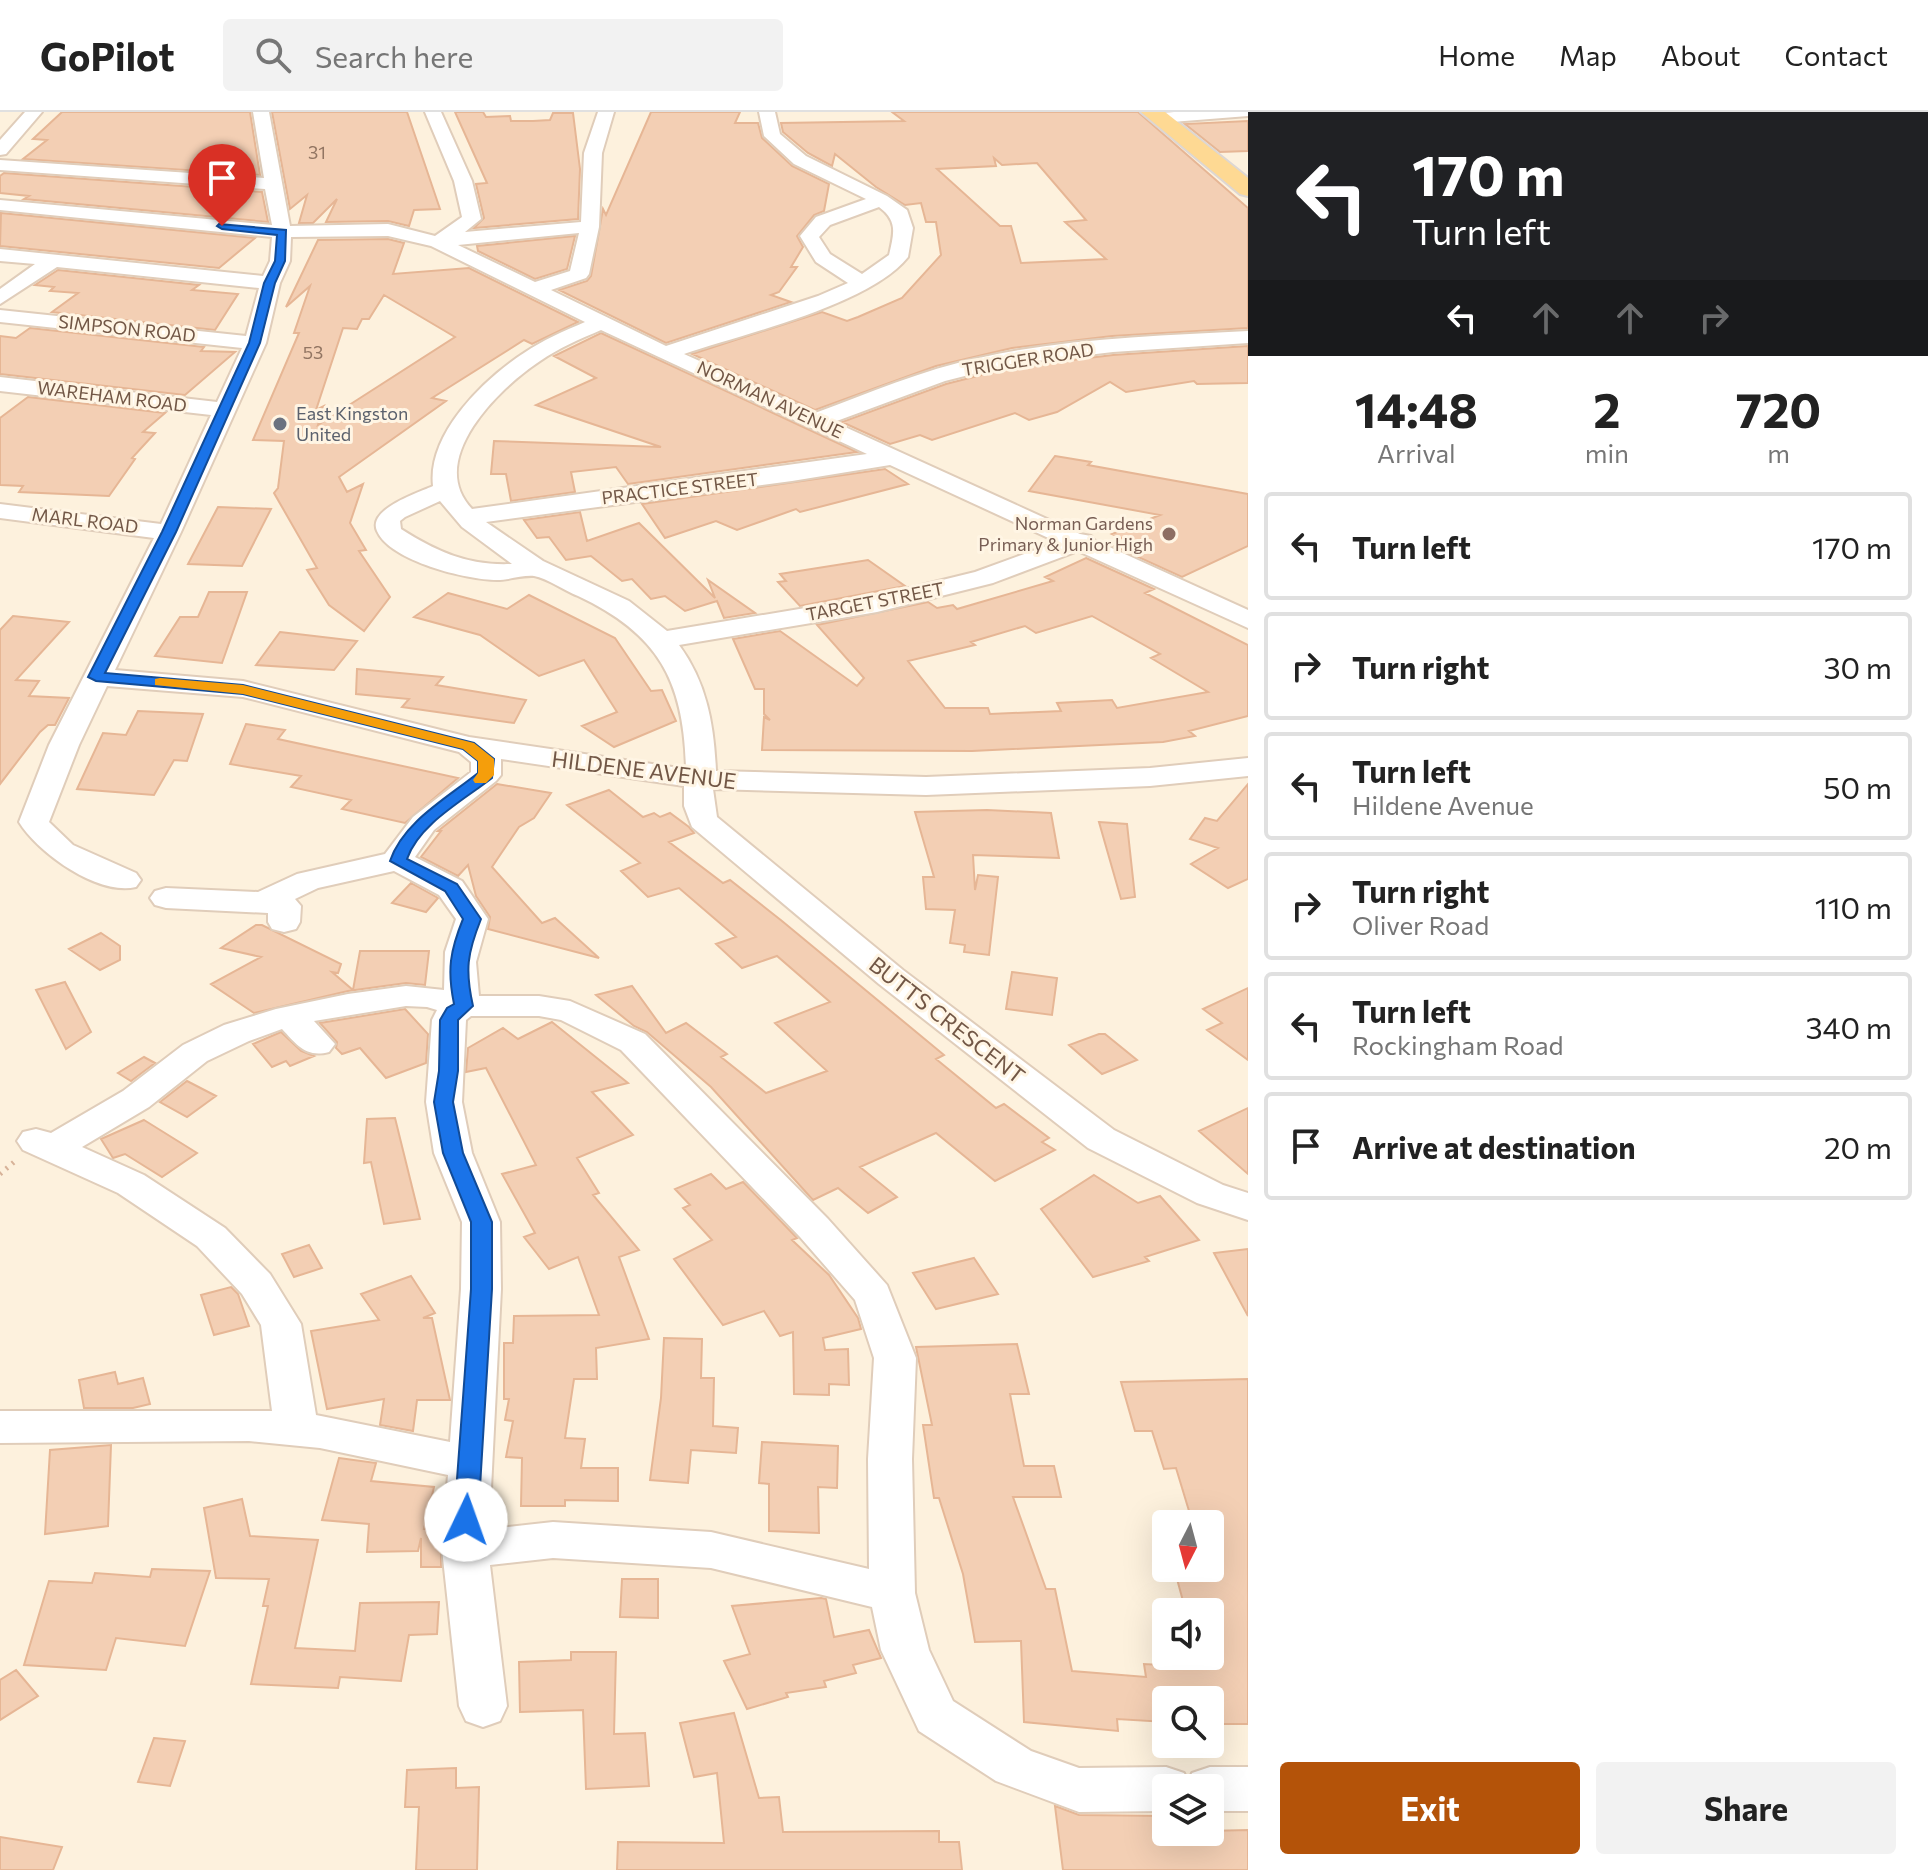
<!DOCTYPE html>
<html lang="en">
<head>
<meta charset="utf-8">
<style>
  body { margin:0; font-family:Commissioner,sans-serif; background:#f2f2f2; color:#222; height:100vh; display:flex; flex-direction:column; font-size:30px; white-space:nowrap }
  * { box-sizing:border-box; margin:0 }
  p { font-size:26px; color:#767676 }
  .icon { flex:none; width:44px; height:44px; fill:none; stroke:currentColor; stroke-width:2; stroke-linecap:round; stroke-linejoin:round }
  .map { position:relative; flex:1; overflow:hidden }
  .details { display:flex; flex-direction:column; background:#fff; width:680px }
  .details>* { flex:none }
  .top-card { background:#202124; color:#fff; overflow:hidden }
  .needle { width:52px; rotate:186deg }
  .fabs { position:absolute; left:1152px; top:1398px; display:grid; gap:16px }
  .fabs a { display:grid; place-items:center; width:72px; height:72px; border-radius:8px; background:#fff; box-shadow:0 8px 32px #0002; font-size:40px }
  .pin { position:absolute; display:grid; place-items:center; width:68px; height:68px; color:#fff; margin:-82px -34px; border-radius:50% 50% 50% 0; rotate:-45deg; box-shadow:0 0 8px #0007 }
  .pin .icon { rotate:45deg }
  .me { position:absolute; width:88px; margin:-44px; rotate:3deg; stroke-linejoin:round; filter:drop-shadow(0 0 6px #0008) }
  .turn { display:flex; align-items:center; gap:28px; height:168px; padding:0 32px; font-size:36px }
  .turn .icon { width:104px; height:104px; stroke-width:2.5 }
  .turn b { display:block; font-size:56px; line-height:68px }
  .lanes { display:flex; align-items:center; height:76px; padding:0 32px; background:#0003; justify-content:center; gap:40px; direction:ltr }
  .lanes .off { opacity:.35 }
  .eta { display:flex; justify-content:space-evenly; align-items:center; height:136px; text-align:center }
  .eta b { font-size:48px; font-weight:700; line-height:56px }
  .cta { display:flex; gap:16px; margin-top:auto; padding:16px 32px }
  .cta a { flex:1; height:92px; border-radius:8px; background:#b45309; color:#fff; font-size:32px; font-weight:700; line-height:92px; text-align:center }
  .cta a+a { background:#f2f2f2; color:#222 }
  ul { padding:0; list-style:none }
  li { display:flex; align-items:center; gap:24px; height:108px; margin:0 16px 12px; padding:0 16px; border:4px solid #e0e0e0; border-radius:8px }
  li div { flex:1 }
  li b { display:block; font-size:30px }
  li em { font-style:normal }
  header { display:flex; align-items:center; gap:48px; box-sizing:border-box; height:112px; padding:0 40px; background:#fff; border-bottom:2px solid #e0e0e0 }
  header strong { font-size:38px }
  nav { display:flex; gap:44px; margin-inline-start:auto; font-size:28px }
  .search { width:560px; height:72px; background:#f2f2f2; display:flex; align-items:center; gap:20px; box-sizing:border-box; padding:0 28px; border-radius:8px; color:#767676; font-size:30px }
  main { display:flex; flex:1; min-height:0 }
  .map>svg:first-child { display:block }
</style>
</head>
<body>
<header>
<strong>GoPilot</strong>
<div class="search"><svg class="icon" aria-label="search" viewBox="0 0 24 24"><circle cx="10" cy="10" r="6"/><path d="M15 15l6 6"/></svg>Search here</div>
<nav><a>Home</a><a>Map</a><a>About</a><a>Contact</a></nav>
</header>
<main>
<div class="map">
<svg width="1248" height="1758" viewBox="0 0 1248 1758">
  <rect width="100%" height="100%" fill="#fdf1dd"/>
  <path fill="#f3cfb4" stroke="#e6b695" stroke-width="2" fill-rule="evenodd" d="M62,0h188l10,63 -237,-16 24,-19 -14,-1z
    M272,0h135l33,97 -26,1 -5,16 -21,-5 -62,1 11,-23 -24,24h-14l8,-28 -17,14z
    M455,0h28l3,5 24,-1 1,5h22l17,-1 3,-7h20l7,56 -2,50 -104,9 10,-10 -8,-34 11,-1z
    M651,0h89l-5,11h23l4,15 30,28 37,18 -5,27 -10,4 -17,21 6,11 -12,20h6l-18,25 -8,3 20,7 -125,41 -107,-53 28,-9 4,-5 12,-67 3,6z
    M892,0h246l110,96v120l-136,8 -100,12 -76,18 -121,44 -123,-56 130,-42 25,9 11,-4 44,-19 39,-43 -5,-33h-10l-5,-19 -16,2 -29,-18 -41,-33 -3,12 -24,-13 -25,-21 -2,-9 123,-2zM994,46l8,7 35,-2 49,57 -21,2 41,37 -85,4 -10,-37h-11l-63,-57 59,-3z
    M1248,9v30l-28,1 -35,-28z
    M4,61l258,19 6,30 -244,-23 5,-3 -29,-3v-17z
    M1,101l254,25 -36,30 -219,-22z
    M575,124l-8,33 -32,10 -57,-28 -1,-5z
    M388,127l16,4 -11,31 76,-6 109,54 -46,22 -8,-4 -92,58 14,3 -107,76 8,15 16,-8 -13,39 16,27 -7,1 31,46 -26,34 -35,-26 -22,-35 10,-2 -43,-75 4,-5 6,-47 -31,-1 46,-107h-5l16,-47 -24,21 32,-67zM384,183l71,42 -137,88 6,-19 -8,4 27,-82 14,1 5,-10h7z
    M58,158l141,15 -7,5 46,4 -23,36 -163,-18 26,-19 -28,-2 4,-4 -19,-2z
    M30,216l174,19 -3,4 34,1 -50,43 -185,-21v-38l16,2z
    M601,221l256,119 -229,32 -12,-17 -45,5 4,20 -64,9 -5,-27h-15l3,-33 167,6 -125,-42 60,-27 -42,-22z
    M1248,234v37l-51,1 -3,-3 -68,11 -16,-10 -53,30 -28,8 -14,-7 -83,27 -12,-5 -30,9 -48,-22 104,-38 67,-17 100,-12z
    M28,285l137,16 -22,19 12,1 -23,25 3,1 -26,37 -90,-4 4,-6 -23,-1v-67z
    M1055,344l36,6 -3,3 160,29v52l-66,31 -68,-31 12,-6 -14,-6 48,-19 -131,-24z
    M885,357l23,15 -108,28 -4,-3 -59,21 -21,-9 -51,17 -23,-34z
    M218,395l53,2 -29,57 -54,-2z
    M580,400l7,29 52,-18 76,75 -7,-18 47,33 -31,5 -7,-17 -32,10 -20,-15 -14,3 -19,-20 -10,2 -31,-25 -25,4 -17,-23 -12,1 -13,-18z
    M1086,446l68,31 -9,4 103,52v71l-59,15 6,5 -32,6 -191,9 -210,-1 2,-33 6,3 -6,-6v-25h-9l-22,-50 47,-8 77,55 7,-8 -47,-53 111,-23 9,6 16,-3 4,4 96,-28 -8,-4zM1092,504l68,38 -9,4 57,34 -91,16 -5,-8 -55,3 4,8 -71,3 -2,-6h-43l-37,-47 67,-16 -4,-3 54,-16 11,7z
    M868,448l37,26 -105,20 -22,-24 8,-1 -6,-7z
    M209,480h38l-25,71 -67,-7 25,-39h18z
    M448,481l59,16 22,-14 86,43 36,53 11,-1 14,31 -62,26 -32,-21 35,-14 -33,-52 -45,16 -59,-41 -66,-18z
    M13,504l56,6 -53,58 23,1 -10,15 40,2 -14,27h-7l-8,7 -40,52v-154z
    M280,520l77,9 -23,29 -78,-5z
    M357,557l86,8 -7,8 90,15 -12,23 -112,-16 7,-8 -53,-5z
    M138,599l65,3 -16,47 -13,-1 -20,35 -77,-6 26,-56 23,2z
    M246,612l39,6 -7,9 180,39 -53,45 -63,-14 9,-9 -60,-13 10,-11 -71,-12z
    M497,672l54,9 -17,25 -15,9 -27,40 50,56 13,-5 44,40 -111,-29 2,-12 -14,-21 -8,-31 -10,11 -37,-19 20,-26h-3z
    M1248,672v95l-20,9 -37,-24 27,-16 -28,-9 15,-21 12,3z
    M609,678l34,27 11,-4 6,4 10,-4 19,14 5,6 -25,9 54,41 7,-3 52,41 162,134 -8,4 60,49 8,-4 45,34 -7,4 13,8 -60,31 -59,-48 -76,34 37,30 -29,16 -30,-25 -25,12 -102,-113 -64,-55 -13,-6 -38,-31 36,-9 34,47 20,-10 41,31 -6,3 45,36 61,-22 -52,-48 55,-21 -53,-46 -35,12 -26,-24 20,-7 -57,-49 -31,9 -27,-26 19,-8 -73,-58z
    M987,698l64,3 8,45 -86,-3 2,35 3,-15 20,2 -9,78 -25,-3 1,-7 -15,-2 5,-33 -29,-1 -3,-32h11l-19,-65z
    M1099,710l28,2 8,73 -14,2z
    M411,771l27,15 -12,14 -34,-9z
    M256,813h6l79,39 -3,9 -6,-1 21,18 7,-39h69l-4,34 -19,-2 -58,8 -94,22 -43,-29 50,-27 -40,-9z
    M101,821l19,13v14l-20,10 -31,-21z
    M1012,860l45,6 -5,37 -46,-6z
    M65,870l26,50 -25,17 -30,-59z
    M1248,876v72l-41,-30 15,-7 -19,-14z
    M405,897l23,25 -2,29 -40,15 -26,-30 -18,6 -6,-6 1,-6 -17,-19z
    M552,910l76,61 -36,9 41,43 -56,23 22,35 -6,2 46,55 -20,7 30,82 -53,9 1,31h-23l-9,59 20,1 -4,29h37v33l-53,-1v6h-44l1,-48 -16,-1 7,-36 -8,-1 4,-21h-5v-56h9l1,-27 85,-1 -21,-58 -29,12 -25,-32 11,-4 -33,-59 34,-9 -50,-97 -20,4 2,-24 35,-20 15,11z
    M281,920l20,19 13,5 -24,10 -4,-5 -14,6 -19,-23z
    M1099,922h6l32,26 -35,14 -33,-29z
    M144,945l11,6 -24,18 -13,-8z
    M187,969l29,15 -29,21 -27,-15z
    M1248,996v66l-49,-43z
    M395,1006l25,101 -36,5 -13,-62 -7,1 3,-44z
    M144,1008l53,33 -35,24 -37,-23 -12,4 -12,-19z
    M711,1062l15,15 17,-7 54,56 -5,2 37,35 29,43 3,11 -38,9 2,12 23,-1 1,36 -20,-1v11l-35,-1 -1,-62 -13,4 -16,-25 -41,14 -49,-66 38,-19 -29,-32 7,-3 -15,-16z
    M1094,1063l44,28 22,-7 39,44 -54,17 4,4 -56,16 -52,-68z
    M309,1133l13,23 -28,9 -12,-23z
    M1248,1137v67l-34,-63z
    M974,1146l24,36 -62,15 -23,-36z
    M411,1164l24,37 -12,5h9l18,82h-33l-4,31 -33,-6 4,-26 -57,10 -16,-78 68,-11 -18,-26z
    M231,1175l7,7 11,32 -35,9 -13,-40z
    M664,1226l38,1 -1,39h13l-1,48 25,2 -2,25 -45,-3 -3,33 -38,-3 11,-82z
    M1017,1232l12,50h-19l14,72h30l7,31h-48l33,92h9l17,82 74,6 -2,-13 73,4 -7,-27v-29h-24l-9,-33 33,-1v-54h-17l-17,-56 -12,1 -12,-38h-17l-14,-49 127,-3v345h-26l-7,-24h-49v22l-49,-3 1,12 -94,-9 -3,-81 -46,1 -12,-68 -24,-76h-5l-11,-73h9l-16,-78z
    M115,1260l3,12 25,-6 7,26 -17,4h-49l-5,-28z
    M762,1330l76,4 -1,42 -19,-1 1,46 -50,-2v-47l-10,-1z
    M111,1333l-3,81 -63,8 5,-84z
    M339,1346l37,5 -5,18 63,6 -10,42 17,-1v39h-20v-29l-3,13 -51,1 2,-28 -47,-4z
    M242,1387l8,37 68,4 -23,108 60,3 5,-48 79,-1 -2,32 -28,1 -8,46 -61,-4 -2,11 -87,-4 17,-78h-5l6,-27 -53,-1 -12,-70z
    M152,1457l58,2 -25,75 -69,-8 -10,32 -82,-5 25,-84 43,2 3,-10 55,4z
    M622,1467h36v39l-38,-1z
    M821,1486l5,1 8,38 35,-7 12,28 -28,7 3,8 -32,8 2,6 -40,6 2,4 -41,12 -23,-48 26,-7 -18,-48z
    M571,1540h45l-2,82 31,-1 4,53 -63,3 -3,-79 -63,2 -1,-50 52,-2z
    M16,1558l22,26 -38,24v-40z
    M734,1601l25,85 20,-1 4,35 156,-1v11h20l3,28h-345l1,-28 106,1 -7,-70 -23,4 -14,-54z
    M154,1626l31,3 -15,45 -32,-4z
    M456,1656v20l23,-1 -2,83h-61l3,-63h-14l2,-37z
    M1055,1694l24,9 87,1v16l82,-2v40h-185z
    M0,1725l62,10 -9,23h-53z"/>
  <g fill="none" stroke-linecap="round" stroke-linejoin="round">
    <defs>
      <path id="minor" d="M25,0h17l-36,42 -6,1v-15z
        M253,0h16l21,114 98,-2 47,12 27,-19 -8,-36 -29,-69h16l31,69 9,38 -16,13 116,-10 3,-69 14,-41h16l-12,41 -3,74 -10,47 -3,4 -35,12 115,56 152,-50 30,-13 -32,-21 -16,-26 16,-19 50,-18 -72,-35 -30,-28 -5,-24h16l5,22 26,22 81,40 20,14 6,18 -5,29c-38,48 -165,77 -224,97l131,59c54,-20 107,-43 164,-55 88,-20 179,-22 269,-27v12l-135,9 -101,12 -67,17 -111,41 246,112 11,2 3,4 154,70v18l-170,-77 -85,32 -116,29 -198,33c28,38 35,80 37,126l210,6 224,-9 98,-10v18l-98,10 -224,9 -213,-6 4,28 186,153 211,160 109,55 25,8v27l-51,-17 -109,-55 -209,-164 -187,-157 -8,-21v-20l-183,-27v16l-5,6 -62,49 -19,27 47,24 26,38 -12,43 3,34h60l31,5 75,33 183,185 59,66 29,73 -4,101 3,134 14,57 24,51 78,50 48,17 87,-1 18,6 4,10 4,-10 18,-6h38v44h-38v-23h-44v23l-87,1 -83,-31 -77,-50 -38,-81 -9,-43 -161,-39 -158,-10 -63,7 17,141 -7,15 -17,6 -17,-6 -7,-15 -17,-157 6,-74 -128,-27 -71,-7 -249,2v-32h272l-11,-86 -19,-31 -45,-48 -79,-53 -95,-43 -6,-9 6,-9 13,-3 15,4 72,-42 60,-46 41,-20 52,-16 72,-15 58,-8 38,4 1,-38 11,-33 -17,-24 -45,-24 -76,17 -23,11 6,7 -1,16 -4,7 -12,3 -12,-3 -4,-7v-9l-102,-5 -11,-3 -5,-7 5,-7 11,-3 92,4 39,-18 88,-20 28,-37 58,-45v-10l-12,-10 -216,-55 -136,-11 -28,59 -30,77 24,23 63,28 5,7 -5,7c-38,9 -98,-34 -117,-65l30,-77 105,-207 -154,-20v-14l161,20 50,-109 -211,-24v-14l217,25 25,-54 -242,-26v-12l246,26 13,-48 -202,-21 -57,37v-15l35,-25 -35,-3v-12l263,27 7,-15 2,-24 -272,-27v-10l272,25 -7,-36 -265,-19v-10l264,18zM879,95c19,14 15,26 10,48l-27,19 -32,-20 -11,-17 11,-12zM579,121l-9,38 -35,11 -77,-37zM388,124l43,10 154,76c-21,9 -42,18 -61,31 -40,26 -97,81 -91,133 -15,7 -66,23 -56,45 13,30 90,49 120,49 12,0 26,-5 37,-4 13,2 31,15 44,20 81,38 106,85 108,173l-217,-32 -226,-56 -128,-11 66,-138 85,-189 14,-60 10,-22 1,-24zM601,218l266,124 -395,55c-47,-49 27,-121 68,-148 19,-13 40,-22 61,-31zM890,353l167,77 -82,30 -98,24 -210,35 -38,-30 -86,-40 -57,-39 306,-41zM440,389l22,26 50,37c-43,2 -75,-12 -111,-35l-1,-8 5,-4zM406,894l21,1 10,3 -5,10 -6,82 8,51 28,69 -1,67 -11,153 -134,-27 -15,-91 -31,-50 -45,-46 -81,-53 -62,-28 67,-40 58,-46 42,-20 33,-12c15,16 24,29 47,23l6,-8 -21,-23zM471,904h68l22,4 60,30 179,187 55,63 19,58 -6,101 1,110 -158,-37 -158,-10 -64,7 12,-240 -1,-67 -28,-69 -10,-51 4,-82z
        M1174,0h74v4l-89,7 -8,-5 2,-4z"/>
      <path id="major" d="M1141,0h24l83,66v18l-8,-2z"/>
    </defs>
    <use href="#minor" stroke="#e0cdba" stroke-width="4"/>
    <use href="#major" stroke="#ddd7d3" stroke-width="4"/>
    <path stroke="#d7b298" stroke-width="5" stroke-dasharray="2 6" stroke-linecap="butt" d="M0,1062l14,-12"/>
    <use href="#minor" fill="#fff" fill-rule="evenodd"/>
    <use href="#major" fill="#fed993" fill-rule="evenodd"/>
  </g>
  <path fill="#1a73e8" stroke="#114b97" stroke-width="2" d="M219,112l67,6 -1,31 -10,22 -15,60 -84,189 -71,141 138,12 231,58 20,16 -2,19c-28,22 -73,46 -85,81l50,25 24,35c-14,35 -16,51 -8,87l-15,14v51l-5,31 10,51 29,69v67l-14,231 -3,7 -9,3 -8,-3 -4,-7 17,-231v-67l-28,-69 -9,-51 5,-31 1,-51 7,-12 7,-4c-7,-34 -4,-53 9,-85l-18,-28 -55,-30c13,-39 57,-63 88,-88v-12l-15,-12 -220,-55 -147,-13 -8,-4 74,-145 87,-189 15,-60 11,-22 2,-26 -55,-6 -5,-3z"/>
  <path fill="#f59e0b" d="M160,566l83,7 231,58 20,16v16l-8,8h-11l-2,-3 5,-7v-12l-15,-12 -220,-55 -88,-9v-6z"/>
  <circle fill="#6b7280" stroke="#fff5e4" stroke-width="3" cx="280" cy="312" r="8"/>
  <circle fill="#8d6e63" stroke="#fff5e4" stroke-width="3" cx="1169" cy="422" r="8"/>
  <g text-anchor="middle" stroke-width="6" stroke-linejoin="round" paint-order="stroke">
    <g font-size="18" fill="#927562">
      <text x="317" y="47">31</text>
      <text x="313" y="247">53</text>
    </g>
    <g font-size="18" fill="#725746" stroke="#fff5e4">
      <text transform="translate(127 217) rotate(6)" y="6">SIMPSON ROAD</text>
      <text transform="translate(1028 248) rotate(-9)" y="6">TRIGGER ROAD</text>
      <text transform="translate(112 285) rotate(7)" y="6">WAREHAM ROAD</text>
      <text transform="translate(770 288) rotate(25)" y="6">NORMAN AVENUE</text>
      <text transform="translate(680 377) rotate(-7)" y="6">PRACTICE STREET</text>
      <text transform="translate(85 409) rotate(7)" y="6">MARL ROAD</text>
      <text transform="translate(875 490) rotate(-11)" y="6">TARGET STREET</text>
    </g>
    <g font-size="18" fill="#5b616d" stroke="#fff5e4" text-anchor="start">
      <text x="296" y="308">East Kingston<tspan x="296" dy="21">United</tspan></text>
    </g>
    <g font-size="18" fill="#785e54" stroke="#fff5e4" text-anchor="end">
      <text x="1153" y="418">Norman Gardens<tspan x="1153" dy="21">Primary &amp; Junior High</tspan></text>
    </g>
    <g font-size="22" fill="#725746" stroke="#fff5e4">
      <text transform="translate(644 658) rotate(7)" y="8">HILDENE AVENUE</text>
      <text transform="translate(947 908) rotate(38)" y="8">BUTTS CRESCENT</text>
    </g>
  </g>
</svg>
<div class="fabs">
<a><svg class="needle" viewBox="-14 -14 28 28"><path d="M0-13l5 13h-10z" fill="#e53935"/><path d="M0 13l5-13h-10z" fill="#767676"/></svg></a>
<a><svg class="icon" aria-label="sound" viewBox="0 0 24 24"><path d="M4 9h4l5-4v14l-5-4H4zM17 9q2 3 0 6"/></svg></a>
<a><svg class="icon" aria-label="search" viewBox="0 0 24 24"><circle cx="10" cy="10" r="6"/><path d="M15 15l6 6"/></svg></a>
<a><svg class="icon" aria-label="layers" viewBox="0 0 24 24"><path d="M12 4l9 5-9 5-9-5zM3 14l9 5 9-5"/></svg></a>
</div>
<div class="pin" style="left:222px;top:114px;background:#d93025"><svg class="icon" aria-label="arrive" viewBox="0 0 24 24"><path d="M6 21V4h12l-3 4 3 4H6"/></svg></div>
<svg class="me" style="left:466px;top:1408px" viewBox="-20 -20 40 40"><circle r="19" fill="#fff"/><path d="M0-13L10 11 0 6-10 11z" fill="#1a73e8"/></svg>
</div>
<section class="details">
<div class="top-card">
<div class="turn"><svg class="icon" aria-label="left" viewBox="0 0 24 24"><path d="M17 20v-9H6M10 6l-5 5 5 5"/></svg><div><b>170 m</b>Turn left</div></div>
<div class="lanes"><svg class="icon" aria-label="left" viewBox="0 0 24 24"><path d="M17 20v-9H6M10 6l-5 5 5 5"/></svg><svg class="icon off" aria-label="ahead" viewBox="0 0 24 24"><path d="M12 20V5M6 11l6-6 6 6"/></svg><svg class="icon off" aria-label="ahead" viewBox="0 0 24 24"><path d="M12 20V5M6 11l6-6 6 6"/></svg><svg class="icon off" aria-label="right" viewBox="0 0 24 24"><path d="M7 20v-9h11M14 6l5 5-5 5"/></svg></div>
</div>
<div class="eta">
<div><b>14:48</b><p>Arrival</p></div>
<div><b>2</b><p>min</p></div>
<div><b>720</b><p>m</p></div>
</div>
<ul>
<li><svg class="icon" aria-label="left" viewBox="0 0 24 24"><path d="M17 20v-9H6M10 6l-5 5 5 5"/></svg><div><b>Turn left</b></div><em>170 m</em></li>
<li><svg class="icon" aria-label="right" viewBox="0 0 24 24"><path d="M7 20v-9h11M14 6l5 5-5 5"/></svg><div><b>Turn right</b></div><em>30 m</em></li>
<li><svg class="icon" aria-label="left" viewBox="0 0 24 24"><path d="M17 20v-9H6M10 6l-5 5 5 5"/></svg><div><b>Turn left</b><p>Hildene Avenue</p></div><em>50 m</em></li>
<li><svg class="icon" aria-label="right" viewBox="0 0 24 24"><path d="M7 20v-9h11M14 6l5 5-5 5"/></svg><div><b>Turn right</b><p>Oliver Road</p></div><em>110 m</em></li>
<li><svg class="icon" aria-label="left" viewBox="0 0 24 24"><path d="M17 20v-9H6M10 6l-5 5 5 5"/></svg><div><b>Turn left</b><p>Rockingham Road</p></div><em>340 m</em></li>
<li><svg class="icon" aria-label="arrive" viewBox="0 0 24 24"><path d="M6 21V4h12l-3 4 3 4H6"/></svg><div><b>Arrive at destination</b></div><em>20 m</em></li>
</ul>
<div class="cta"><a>Exit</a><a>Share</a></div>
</section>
</main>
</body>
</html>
